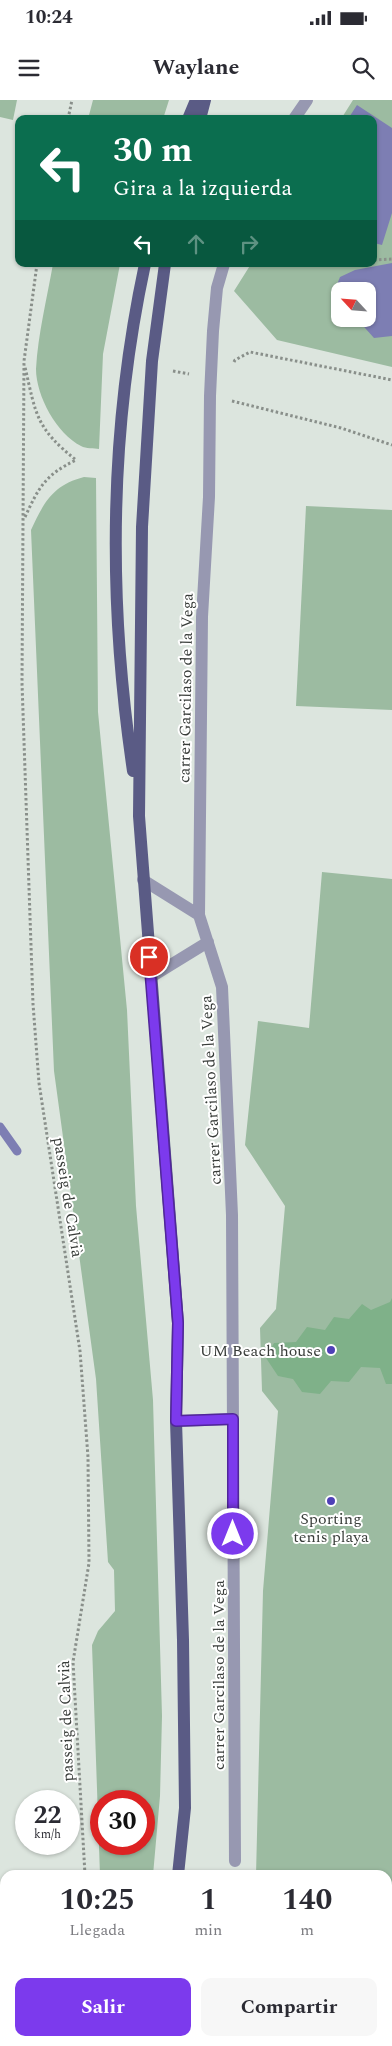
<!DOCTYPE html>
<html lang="es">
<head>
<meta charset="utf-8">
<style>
  body { margin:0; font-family:Spectral,serif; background:#f7f7f7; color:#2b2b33; height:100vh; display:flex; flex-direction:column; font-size:19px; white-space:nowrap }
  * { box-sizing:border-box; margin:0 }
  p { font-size:16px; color:#7c7c81 }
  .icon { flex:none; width:28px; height:28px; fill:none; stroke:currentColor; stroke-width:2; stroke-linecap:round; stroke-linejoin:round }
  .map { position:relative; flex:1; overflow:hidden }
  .details { position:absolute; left:0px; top:1770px; width:392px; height:176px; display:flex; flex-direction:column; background:#fff; border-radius:15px 15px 0 0; box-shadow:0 1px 4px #0004 }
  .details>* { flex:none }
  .hud { position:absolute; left:15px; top:15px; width:362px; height:152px; border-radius:10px; box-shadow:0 1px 4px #0004; background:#0b6e4f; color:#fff; overflow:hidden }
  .needle { width:32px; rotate:296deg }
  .tools { position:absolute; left:331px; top:182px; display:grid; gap:10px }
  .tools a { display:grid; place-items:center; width:45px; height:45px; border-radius:10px; background:#fff; box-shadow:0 1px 4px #0004; font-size:25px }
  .speed { position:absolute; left:15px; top:1690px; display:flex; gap:10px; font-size:25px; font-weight:700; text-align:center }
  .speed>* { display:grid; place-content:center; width:65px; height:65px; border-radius:50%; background:#fff; box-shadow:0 1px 4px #0004; line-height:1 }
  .speed small { font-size:12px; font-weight:400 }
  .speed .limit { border:8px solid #d22; background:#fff; color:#111 }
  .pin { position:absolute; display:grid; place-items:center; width:42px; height:42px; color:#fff; margin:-21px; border:2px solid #fff; border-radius:50%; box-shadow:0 1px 5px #0007 }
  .me { position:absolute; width:55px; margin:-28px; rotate:0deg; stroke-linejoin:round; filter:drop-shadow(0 0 4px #0008) }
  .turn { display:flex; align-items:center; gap:18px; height:105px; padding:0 15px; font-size:22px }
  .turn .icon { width:65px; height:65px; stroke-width:2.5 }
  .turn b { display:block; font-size:35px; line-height:42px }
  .lanes { display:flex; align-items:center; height:48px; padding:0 15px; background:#0003; justify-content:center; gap:25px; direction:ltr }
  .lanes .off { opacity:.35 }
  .eta { display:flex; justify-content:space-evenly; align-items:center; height:85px; text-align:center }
  .eta b { font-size:30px; font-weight:700; line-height:35px }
  .button { display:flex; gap:10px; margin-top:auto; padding:10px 15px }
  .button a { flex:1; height:58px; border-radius:10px; background:#7c3aed; color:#fff; font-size:20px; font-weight:700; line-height:58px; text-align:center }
  .button a+a { background:#f7f7f7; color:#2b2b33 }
  .status { display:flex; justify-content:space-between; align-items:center; height:35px; padding:0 25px; background:#fff; direction:ltr }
  .status svg { height:14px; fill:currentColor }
  header { display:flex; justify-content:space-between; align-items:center; height:65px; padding:0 15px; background:#fff; font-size:22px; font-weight:700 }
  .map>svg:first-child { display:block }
</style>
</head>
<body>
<div class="status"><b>10:24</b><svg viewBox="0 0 49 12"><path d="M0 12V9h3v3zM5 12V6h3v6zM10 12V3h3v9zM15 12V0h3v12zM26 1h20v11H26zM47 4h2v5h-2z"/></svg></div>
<header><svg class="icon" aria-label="menu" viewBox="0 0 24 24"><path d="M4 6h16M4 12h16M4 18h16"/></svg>Waylane<svg class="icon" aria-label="search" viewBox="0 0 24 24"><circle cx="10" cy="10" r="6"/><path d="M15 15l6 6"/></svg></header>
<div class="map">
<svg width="392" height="1946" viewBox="0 0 392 1946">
  <rect width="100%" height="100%" fill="#dce5de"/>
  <path fill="#9cbba1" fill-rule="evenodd" d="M0,0h17l-4,20 -13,-3z
    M93,0h76l-6,19h-75z
    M353,0h39v267l-115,-27 -43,-49 17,-27h123v-145h-33zM340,191h28v28h-28z
    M53,164h67l-17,90 -4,95c-5,-1 -13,0 -18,-3 -24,-12 -45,-50 -45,-77 2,-35 11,-71 17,-105z
    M84,377l12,1 2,234 29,298 9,196 17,194 9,316 -2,80 -7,79h-53l-8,-230 6,-14 17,-20 -1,-41 -6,-8 -12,-183 -42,-308 -23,-541c13,-28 22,-45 53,-53zM101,1701h43v43h-43z
    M306,406l86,4v200l-96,-4z
    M322,772l70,7v1110l-4,-1v-113h-132l7,-284 15,-180 -16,-20 -2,-63 16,-19 9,-103 -40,-61 13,-124 51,7z
    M0,1900l5,9v32h10l2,5h-17z"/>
  <path fill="#7d7eb3" d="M357,5l35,23v85l-10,32 -8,-2v-124h-26z
    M392,163v73l-18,2 -17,-19h11v-28h-28v9l-6,-8 6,-15 15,-7z"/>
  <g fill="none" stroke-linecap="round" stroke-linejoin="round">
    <path stroke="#7d7eb3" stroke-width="9" d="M0,1027l17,24"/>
  </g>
  <path fill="#7fb189" d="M392,1198v86h-6l-6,-16 -19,-1 -12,15 -18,-1 -11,13 -18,-2 -9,-13 -15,-3 -12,-18 8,-15 22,-1 11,-15 18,3 9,-13 15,2 13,-15 9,6 19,-8z"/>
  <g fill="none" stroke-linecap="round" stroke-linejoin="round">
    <path stroke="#898f8a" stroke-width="3" stroke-dasharray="2.5 2.5" stroke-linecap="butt" d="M68,19l4,-19
      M374,160l18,-1
      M37,164l-13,97 -2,322 11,321 6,79 41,268 8,106 1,106 -16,99 12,213
      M234,262l1,-2 15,-8 142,28
      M173,271l16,3
      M232,301l109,27 51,17
      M25,417c14,-30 20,-42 51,-57 -40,-32 -40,-45 -51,-93
      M87,1941l4,5
      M216,1941l1,5"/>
    <path stroke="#9798b1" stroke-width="12" d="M294,19l13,-19
      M224,164l-7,24 -4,43 -3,65 -1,101 -7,120 -3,298 23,72 10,228 3,646
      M143,780l56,35
      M151,877l57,-35
      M176,1321l57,-2"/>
    <path stroke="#5a5b85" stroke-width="12" d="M188,19l8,-19
      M200,19l5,-19
      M165,164l-13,97 -10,166 -3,289 39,507 -2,98 7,219 2,168 -7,67
      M133,671c-25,-168 -24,-340 12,-507
      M183,1941l1,5
      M146,1946l2,-5"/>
  </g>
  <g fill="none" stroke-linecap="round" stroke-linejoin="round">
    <defs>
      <path id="route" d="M149,857l29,366 -2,98 57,-2v115"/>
    </defs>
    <use href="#route" stroke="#51269a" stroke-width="12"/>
    <use href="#route" stroke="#7c3aed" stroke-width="9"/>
  </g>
  <g fill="#4f40b7" stroke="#fff" stroke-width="2">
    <circle cx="331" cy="1250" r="5"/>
    <circle cx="331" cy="1401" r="5"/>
  </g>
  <g text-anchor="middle" stroke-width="4" stroke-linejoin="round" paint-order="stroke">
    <g font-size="16" fill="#393d3a" stroke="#fff">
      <text transform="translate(185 588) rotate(-89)" y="6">carrer Garcilaso de la Vega</text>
      <text transform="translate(210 990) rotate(-93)" y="6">carrer Garcilaso de la Vega</text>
      <text transform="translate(69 1097) rotate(81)" y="6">passeig de Calvià</text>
      <text transform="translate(218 1575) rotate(-90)" y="6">carrer Garcilaso de la Vega</text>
      <text transform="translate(65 1621) rotate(-92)" y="6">passeig de Calvià</text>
    </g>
    <g font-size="16" fill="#393d3a" stroke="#fff" text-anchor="end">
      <text x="321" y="1256">UM Beach house</text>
      <text x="331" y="1424" text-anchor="middle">Sporting<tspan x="331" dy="18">tenis playa</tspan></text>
    </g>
  </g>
</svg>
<div class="tools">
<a><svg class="needle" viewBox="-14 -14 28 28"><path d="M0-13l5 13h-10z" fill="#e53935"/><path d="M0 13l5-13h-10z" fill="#7c7c81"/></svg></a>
</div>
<div class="speed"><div>22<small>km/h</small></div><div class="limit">30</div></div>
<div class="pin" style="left:149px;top:857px;background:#d93025"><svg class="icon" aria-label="arrive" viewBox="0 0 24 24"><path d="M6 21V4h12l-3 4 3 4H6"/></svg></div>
<svg class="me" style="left:233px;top:1434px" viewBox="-20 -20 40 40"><circle r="17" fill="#7c3aed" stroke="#fff" stroke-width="3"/><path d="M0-11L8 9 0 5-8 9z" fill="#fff"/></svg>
<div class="hud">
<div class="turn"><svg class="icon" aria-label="left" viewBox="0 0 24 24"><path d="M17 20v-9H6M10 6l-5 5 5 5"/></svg><div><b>30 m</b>Gira a la izquierda</div></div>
<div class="lanes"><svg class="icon" aria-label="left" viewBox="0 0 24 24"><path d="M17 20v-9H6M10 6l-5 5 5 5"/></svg><svg class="icon off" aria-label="ahead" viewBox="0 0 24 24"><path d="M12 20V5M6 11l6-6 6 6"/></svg><svg class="icon off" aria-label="right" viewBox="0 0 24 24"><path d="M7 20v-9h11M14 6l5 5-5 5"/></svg></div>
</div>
<section class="details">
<div class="eta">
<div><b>10:25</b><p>Llegada</p></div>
<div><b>1</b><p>min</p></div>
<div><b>140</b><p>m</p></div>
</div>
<div class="button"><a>Salir</a><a>Compartir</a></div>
</section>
</div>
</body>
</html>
